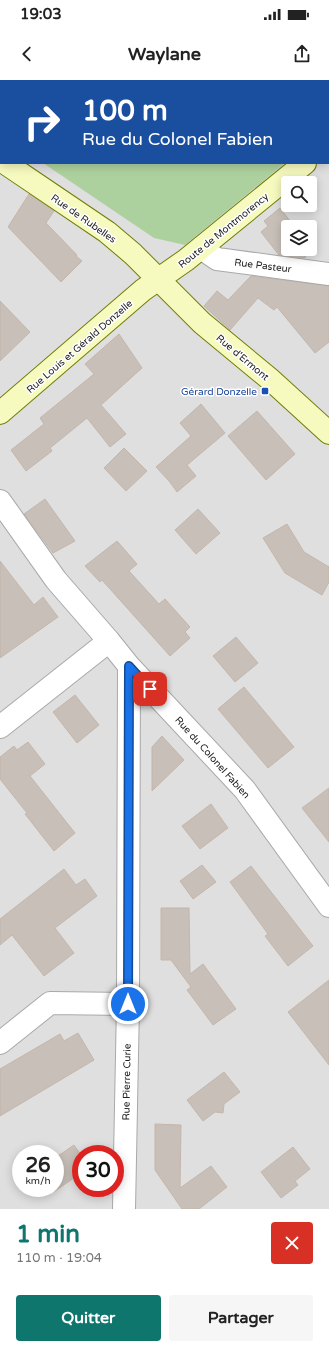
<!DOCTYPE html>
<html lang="fr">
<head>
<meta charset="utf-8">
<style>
  body { margin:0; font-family:"Varela Round",sans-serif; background:#f6f6f6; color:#222; height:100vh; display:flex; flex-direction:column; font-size:15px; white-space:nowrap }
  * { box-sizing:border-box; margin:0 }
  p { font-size:13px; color:#767676 }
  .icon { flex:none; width:22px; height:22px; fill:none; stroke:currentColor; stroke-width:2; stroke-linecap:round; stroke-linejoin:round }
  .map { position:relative; height:1129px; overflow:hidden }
  .side { display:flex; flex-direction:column; background:#fff; flex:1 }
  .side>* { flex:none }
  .top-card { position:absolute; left:0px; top:0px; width:329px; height:84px; box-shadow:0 2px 10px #0003; background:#1a4fa0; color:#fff; overflow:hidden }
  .buttons { position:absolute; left:281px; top:96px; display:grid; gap:8px }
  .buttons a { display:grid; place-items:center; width:36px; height:36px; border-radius:4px; background:#fff; box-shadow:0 2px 10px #0003; font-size:20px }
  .speed { position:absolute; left:12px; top:1065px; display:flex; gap:8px; font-size:20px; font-weight:700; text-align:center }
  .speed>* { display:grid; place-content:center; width:52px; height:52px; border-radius:50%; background:#fff; box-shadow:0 2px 10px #0003; line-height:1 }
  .speed small { font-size:10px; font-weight:400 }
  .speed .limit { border:6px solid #d22; background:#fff; color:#111 }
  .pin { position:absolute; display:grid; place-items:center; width:34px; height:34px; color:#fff; margin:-17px; border-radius:8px; box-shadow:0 2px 6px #0006 }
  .me { position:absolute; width:44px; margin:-22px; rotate:0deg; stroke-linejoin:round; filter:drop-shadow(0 0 3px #0008) }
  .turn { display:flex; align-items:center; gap:14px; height:84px; padding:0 16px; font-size:18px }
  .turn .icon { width:52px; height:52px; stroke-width:2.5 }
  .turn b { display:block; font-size:28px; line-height:34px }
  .round { display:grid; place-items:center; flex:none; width:42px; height:42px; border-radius:4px; background:#f6f6f6 }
  .headline { display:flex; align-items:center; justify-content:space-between; height:68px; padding:0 16px }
  h1 { font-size:24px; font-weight:700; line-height:30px; color:#0f766e }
  .primary-button { display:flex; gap:8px; margin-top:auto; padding:8px 16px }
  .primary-button a { flex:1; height:46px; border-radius:4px; background:#0f766e; color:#fff; font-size:16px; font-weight:700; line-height:46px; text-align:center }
  .primary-button a+a { background:#f6f6f6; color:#222 }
  .status { display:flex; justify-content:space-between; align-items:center; height:28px; padding:0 20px; background:#fff; direction:ltr }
  .status svg { height:11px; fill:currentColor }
  header { display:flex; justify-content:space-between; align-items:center; height:52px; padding:0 16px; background:#fff; font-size:18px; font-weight:700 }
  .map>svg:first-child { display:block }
</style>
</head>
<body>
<div class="status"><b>19:03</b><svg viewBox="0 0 49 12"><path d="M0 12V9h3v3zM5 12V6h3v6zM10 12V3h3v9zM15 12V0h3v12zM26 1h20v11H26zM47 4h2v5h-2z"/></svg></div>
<header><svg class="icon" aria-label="back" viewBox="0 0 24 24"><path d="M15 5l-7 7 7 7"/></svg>Waylane<svg class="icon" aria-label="share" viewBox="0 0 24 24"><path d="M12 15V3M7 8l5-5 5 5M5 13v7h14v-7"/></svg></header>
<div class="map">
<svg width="329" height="1129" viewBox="0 0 329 1129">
  <rect width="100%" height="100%" fill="#f2efe9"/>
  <path fill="#e0dfdf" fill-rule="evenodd" d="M0,0h329v1129h-329zM1,1h327v82h-327zM288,103h22v22h-22zM288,147h22v22h-22zM21,1074h34v34h-34zM81,1074h34v34h-34z"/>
  <path fill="#add19e" d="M0,0h329v47l-1,1v-47h-327v53z
    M43,83h242l-100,82 -31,-7z"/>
  <path fill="#c7bfb8" stroke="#c4b6ab" d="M29,114l25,17 -8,12 31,32 -1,1 6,5 -21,21 -53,-55z
    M280,128l14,18 -6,1v4l-2,2 2,2v14h11l7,8 -2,1 -25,-3 -18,-23 7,-6 -4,-5z
    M251,196l78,10v56l-14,11 -38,-46 -3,3 -16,-12 -28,32 -26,-24 13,-15 11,9z
    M0,221l30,31 -30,29z
    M119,254l23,34 -41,37 25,29 -16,13 -23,-29 -37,30 2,3 -26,20 -15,-21 33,-26 -4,-6 54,-44 -9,-10z
    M201,324l24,29 -38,32 9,11 -19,16 -8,-11 -13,-14 35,-31 -11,-13z
    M257,331l38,43 -29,26 -38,-44z
    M124,368l23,23 -21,20 -22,-23z
    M45,419l30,42 -22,12 -29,-39z
    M198,429l22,24 -24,21 -21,-24z
    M287,444l17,28 25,15v15l-7,13 -37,-22 -22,-35z
    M117,461l20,23 -8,7 30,33 6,-5 25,28 -5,5 5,6 -20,18 -68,-76 -2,2 -15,-16z
    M0,481l34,44 9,-8 15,20 -58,41z
    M236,557l22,26 -23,19 -22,-26z
    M244,607l50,60 -26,21 -50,-59z
    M75,615l24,30 -22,18 -24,-31z
    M162,656l22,24 -32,31v-44z
    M28,662l17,22 -15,12 45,57 -21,18 -29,-37 2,-1 -27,-34v-22l14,-11 3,4z
    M329,708v54l-27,-34z
    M211,724l17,24 -28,21 -18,-23z
    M202,785l14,17 -23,17 -13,-18z
    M251,786l62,80 -25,20 -23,-30 3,-2 -38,-52z
    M64,789l12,16 9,-6 12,17 -42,32 19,25 -30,23 -32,-41 -12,10v-26z
    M161,828h28l1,66 13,-10 33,45 -23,16 -26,-35 4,-3 -20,-27h-10z
    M329,900v85l-41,-53z
    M78,953l16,27 -94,56v-47l60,-35 4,7z
    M224,992l16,20 -16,12 -1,9 -8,-1 -12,9 -16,-21z
    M155,1044l26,1 -1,63 31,-22 16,21 -28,22h-17l-27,-39z
    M74,1065l7,10v18l-26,18v-33z
    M293,1067l17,22 -15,12 3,4 -17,13 -20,-26z"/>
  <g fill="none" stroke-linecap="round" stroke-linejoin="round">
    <defs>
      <path id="street" d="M201,168l16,11 112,15
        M0,421l56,79 53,61 20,25 116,124 84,116
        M0,647l109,-86
        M0,963l50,-40 78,1
        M124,1129l4,-205 1,-338"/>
      <path id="secondary" d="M328,64l1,-1
        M5,83l102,69 26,22 69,69 69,57 58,53
        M0,333l143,-123 43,-30 119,-97"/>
    </defs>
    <use href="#street" stroke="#a9a9a9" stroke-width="24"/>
    <use href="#secondary" stroke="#707d05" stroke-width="24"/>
    <use href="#street" stroke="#fff" stroke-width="22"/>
    <use href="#secondary" stroke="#f7fabf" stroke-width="22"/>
  </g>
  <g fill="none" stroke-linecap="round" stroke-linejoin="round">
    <defs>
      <path id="route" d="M128,924l1,-338 21,23"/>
    </defs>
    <use href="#route" stroke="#114b97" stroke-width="10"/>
    <use href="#route" stroke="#1a73e8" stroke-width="7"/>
  </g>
  <rect fill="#1a4fb4" stroke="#fff" stroke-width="1.5" x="261" y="307" width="8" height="8" rx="2"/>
  <g text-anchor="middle" stroke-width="3" stroke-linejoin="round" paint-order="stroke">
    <g font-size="10" fill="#222" stroke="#fff">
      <text transform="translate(84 138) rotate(35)" y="4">Rue de Rubelles</text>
      <text transform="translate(223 150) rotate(-39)" y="4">Route de Montmorency</text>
      <text transform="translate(263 185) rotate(7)" y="4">Rue Pasteur</text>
      <text transform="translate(79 266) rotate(-41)" y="4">Rue Louis et Gérald Donzelle</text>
      <text transform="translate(243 277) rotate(40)" y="4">Rue d'Ermont</text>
      <text transform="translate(213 677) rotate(48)" y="4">Rue du Colonel Fabien</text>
      <text transform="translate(126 1002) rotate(-89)" y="4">Rue Pierre Curie</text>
    </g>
    <g font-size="10" fill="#164399" stroke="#fff" text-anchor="end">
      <text x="257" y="315">Gérard Donzelle</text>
    </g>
  </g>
</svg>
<div class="buttons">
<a><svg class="icon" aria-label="search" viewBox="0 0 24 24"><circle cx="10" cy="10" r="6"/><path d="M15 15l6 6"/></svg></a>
<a><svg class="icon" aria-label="layers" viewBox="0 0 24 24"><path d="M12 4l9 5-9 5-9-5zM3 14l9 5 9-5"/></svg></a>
</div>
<div class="speed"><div>26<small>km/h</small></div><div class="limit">30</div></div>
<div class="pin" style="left:150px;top:609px;background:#d93025"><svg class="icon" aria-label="arrive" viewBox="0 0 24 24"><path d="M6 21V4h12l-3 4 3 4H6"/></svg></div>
<svg class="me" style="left:128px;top:924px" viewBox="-20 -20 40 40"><circle r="17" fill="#1a73e8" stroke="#fff" stroke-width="3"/><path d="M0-11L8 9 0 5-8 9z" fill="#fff"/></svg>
<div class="top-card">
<div class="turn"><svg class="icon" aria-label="right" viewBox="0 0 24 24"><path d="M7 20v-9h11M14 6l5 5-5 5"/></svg><div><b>100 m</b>Rue du Colonel Fabien</div></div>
</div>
</div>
<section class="side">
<div class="headline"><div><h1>1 min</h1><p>110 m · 19:04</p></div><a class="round" style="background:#d93025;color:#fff"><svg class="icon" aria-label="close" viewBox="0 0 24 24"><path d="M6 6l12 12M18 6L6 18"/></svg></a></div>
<div class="primary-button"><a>Quitter</a><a>Partager</a></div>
</section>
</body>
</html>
